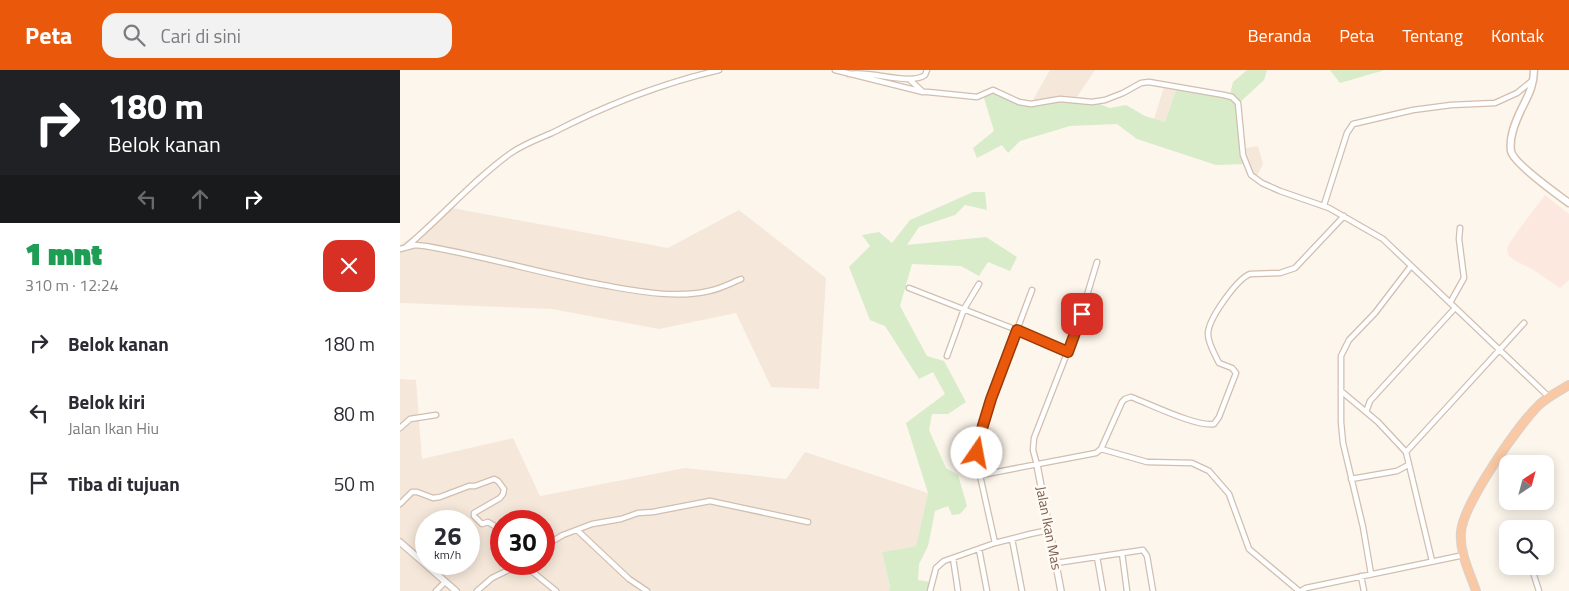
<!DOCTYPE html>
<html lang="id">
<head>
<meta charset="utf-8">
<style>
  body { margin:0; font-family:"Titillium Web",sans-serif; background:#f2f2f3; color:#2b2b33; height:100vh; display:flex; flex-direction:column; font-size:19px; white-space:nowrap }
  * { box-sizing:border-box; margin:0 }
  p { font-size:16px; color:#7c7c81 }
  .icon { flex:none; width:28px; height:28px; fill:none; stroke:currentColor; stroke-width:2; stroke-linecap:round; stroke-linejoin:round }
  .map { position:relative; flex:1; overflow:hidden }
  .sheet { display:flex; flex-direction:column; background:#fff; width:400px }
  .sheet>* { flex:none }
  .banner { background:#202124; color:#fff; overflow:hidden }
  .needle { width:32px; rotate:36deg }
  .fabs { position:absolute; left:1099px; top:385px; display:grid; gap:10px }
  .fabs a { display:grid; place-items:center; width:55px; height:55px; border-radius:10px; background:#fff; box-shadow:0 2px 12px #0003; font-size:25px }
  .speed { position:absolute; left:15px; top:440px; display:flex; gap:10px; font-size:25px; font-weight:700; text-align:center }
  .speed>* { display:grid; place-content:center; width:65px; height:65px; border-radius:50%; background:#fff; box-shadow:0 2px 12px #0003; line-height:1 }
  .speed small { font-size:12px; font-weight:400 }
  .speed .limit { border:8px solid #d22; background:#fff; color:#111 }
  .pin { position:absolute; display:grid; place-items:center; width:42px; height:42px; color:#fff; margin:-21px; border-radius:10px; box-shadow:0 2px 8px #0006 }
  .me { position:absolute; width:55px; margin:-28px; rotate:12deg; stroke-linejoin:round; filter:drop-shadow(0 0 4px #0008) }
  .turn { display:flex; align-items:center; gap:18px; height:105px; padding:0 25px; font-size:22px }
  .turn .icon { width:65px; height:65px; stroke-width:2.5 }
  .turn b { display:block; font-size:35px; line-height:42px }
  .lanes { display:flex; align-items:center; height:48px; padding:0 25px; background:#0003; justify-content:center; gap:25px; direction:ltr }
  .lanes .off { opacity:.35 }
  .round { display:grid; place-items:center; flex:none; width:52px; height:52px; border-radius:15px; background:#f2f2f3 }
  .head { display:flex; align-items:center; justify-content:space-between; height:85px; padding:0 25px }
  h1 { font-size:30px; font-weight:800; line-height:38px; color:#1e9e55 }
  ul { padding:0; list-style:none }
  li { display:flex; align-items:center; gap:15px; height:70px; padding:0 25px }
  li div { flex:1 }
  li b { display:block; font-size:19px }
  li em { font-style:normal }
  header { display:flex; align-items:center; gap:30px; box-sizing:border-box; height:70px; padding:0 25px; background:#ea580c; color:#fff }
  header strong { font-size:24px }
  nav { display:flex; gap:28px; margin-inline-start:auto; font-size:18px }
  .search { width:350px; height:45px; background:#f2f2f3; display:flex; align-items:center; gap:12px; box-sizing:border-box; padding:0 18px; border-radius:15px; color:#7c7c81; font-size:19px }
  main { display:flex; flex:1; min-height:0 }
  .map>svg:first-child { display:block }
</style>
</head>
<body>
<header>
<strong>Peta</strong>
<div class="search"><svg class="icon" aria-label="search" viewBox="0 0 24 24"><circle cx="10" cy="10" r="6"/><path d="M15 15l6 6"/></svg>Cari di sini</div>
<nav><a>Beranda</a><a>Peta</a><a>Tentang</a><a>Kontak</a></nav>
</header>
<main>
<section class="sheet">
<div class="banner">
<div class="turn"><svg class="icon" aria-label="right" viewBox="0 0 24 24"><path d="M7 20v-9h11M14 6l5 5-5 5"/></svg><div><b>180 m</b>Belok kanan</div></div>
<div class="lanes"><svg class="icon off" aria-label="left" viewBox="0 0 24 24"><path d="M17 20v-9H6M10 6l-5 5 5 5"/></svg><svg class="icon off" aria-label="ahead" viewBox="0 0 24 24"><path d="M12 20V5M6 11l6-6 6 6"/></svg><svg class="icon" aria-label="right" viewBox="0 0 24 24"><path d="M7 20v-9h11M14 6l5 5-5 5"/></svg></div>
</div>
<div class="head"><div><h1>1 mnt</h1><p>310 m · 12:24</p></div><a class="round" style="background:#d93025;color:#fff"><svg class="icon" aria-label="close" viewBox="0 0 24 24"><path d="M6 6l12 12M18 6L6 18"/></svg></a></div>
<ul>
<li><svg class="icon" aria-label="right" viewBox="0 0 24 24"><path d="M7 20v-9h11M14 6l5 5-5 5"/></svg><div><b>Belok kanan</b></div><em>180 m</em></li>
<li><svg class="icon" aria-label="left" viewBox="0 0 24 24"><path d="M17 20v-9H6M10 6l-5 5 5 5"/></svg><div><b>Belok kiri</b><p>Jalan Ikan Hiu</p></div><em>80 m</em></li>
<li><svg class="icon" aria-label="arrive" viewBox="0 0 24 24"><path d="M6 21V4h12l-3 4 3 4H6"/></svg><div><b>Tiba di tujuan</b></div><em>50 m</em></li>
</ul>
</section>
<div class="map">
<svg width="1169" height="521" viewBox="0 0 1169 521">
  <rect width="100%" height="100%" fill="#fdf6ec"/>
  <path fill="#f5e8da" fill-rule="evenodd" d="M650,0h45l-20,30 -20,1 -8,3 -17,1z
    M764,17l12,3 -11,32 -11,-3z
    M858,76l5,18 -8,16 -13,-31z
    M47,137l221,41 71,-38 87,68 -7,111 -48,-2 -35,-74 -77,16 -107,-20 -152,-6v-58l15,-10z
    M0,309l16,1 6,79 91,-21 27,58 145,-28 101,11 19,-27 123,41 -12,53 -34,6 8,35 -1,4h-489zM26,451h43v43h-43zM101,451h43v43h-43z"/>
  <path fill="#fde8e0" d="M1145,125l24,19v66l-9,8 -28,-19 -18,-9 -5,-4 -2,-6 1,-4 9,-14z"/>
  <path fill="#d8ecc9" d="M847,0h20l-3,10 -28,26 2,27 8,31 -30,1 -79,-26 -20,-15 -47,2 -50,15 -12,12 -6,-8 -25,13 -4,-10 21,-17 -10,-33 7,-6 4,-1 35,14 17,-1 8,-3 42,2 13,5 16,-3 19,11 20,6 11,-32 37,4 16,4 4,-16z
    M930,0h55l-45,13z
    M573,122h12l2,18 -22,-5 -10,10 -36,12 -12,18 79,-8 31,20 -7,14 -22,-9 -9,14 -18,-10 -49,-2 -12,42 27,50 17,5 22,41 -18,12h-16l-3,16 17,38 12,7 9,31 -7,8 -8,1 -4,-9 -13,5 -7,35 -9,18 -1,16 12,2 -1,9h-40l1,-4 -8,-35 34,-6 12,-53 -22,-70 39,-29 -12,-22 -14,7 -34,-53 -15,-6 -21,-53 21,-21 -8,-11 17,-3 13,11 18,-23z"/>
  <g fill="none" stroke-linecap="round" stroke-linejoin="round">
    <defs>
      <path id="minor" d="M435,0l88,22h5l49,5 16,-7 26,12 12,2 29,-5 32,3 13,-2 18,-7 18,-10 8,-1 75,13 8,2 6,6 5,52 8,20 11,8 18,8 49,17 54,31 166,158
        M449,4c22,-4 61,12 76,1l2,-5
        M509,9l13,12
        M924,135l23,-72 6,-9 60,-14 38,-5 44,-2 22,-10 16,-13
        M6,177c36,-30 67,-67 105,-94 13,-9 27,-14 41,-20 54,-28 107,-49 167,-63
        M0,179l15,-4 10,1c59,10 118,28 178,39 34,6 72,14 106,6 11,-2 22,-8 32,-12
        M509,218l108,42 51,22
        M1050,233l14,-25 -5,-39 1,-11
        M547,286l17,-47 15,-25
        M941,321l37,31 28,30
        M966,342l4,-11 85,-93
        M0,358l10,-9 26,-4
        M701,379l46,13 45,1 17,8 20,23 20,55 50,42
        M637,395l-4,-15 1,-12 44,-113 19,-63
        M581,405l115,-22 5,-4 21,-47 3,-3 6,-2c19,7 65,30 83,27l5,-7 17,-44 -4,-5 -13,-5c-4,-8 -11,-20 -11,-29 0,-15 29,-55 42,-60l30,-1 15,-5 49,-52
        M951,409l46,-8 11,-6
        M0,434l12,-12h5l16,6 7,-1 29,-11h6l19,-7 4,2 6,8 -1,5 -3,4 -26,15v3l8,8 6,-2 13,8
        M177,460l52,49 18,12
        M612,469l10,52
        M595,473l-18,-81 1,-20 13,-43 41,-109
        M144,476l19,-11 29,-11 29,-5 17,-6 15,-1 57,-11 98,21
        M579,479l8,42
        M722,483l5,38
        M697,487l6,34
        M553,488l5,33
        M1032,491l-26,-109 118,-129
        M656,493l87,-13 4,6 6,35
        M123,494l33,27
        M1131,496l8,25
        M971,504l-8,-47 -20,-84 -2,-21v-66l8,-16 26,-27 36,-47
        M961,506l3,15
        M36,521l9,-9
        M77,521l15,-13 29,-14
        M530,521l6,-23 8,-7 51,-18 35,-9 19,-4
        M901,521l5,-3 158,-33"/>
      <path id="tertiary" d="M637,395l24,126
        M0,472l56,49"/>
      <path id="secondary" d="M1134,0c0,16 -6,26 -13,40 -6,13 -12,27 -10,41 2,12 47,44 58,52"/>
      <path id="trunk" d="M1076,521c-6,-18 -17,-39 -15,-59 2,-28 58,-108 79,-128 9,-8 19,-13 29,-19"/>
    </defs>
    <use href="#minor" stroke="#d1beb0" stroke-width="7"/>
    <use href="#tertiary" stroke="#d1beb0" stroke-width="8"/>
    <use href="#secondary" stroke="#d6c0b0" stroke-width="9"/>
    <use href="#trunk" stroke="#dad1cd" stroke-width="10"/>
    <use href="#minor" stroke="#fff" stroke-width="4.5"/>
    <use href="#tertiary" stroke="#fff" stroke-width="5.5"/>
    <use href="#secondary" stroke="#fff" stroke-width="6"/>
    <use href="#trunk" stroke="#f9c8a4" stroke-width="8"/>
  </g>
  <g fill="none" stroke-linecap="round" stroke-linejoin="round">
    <defs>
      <path id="route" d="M577,383l1,-11 13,-43 26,-69 51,22 14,-38"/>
    </defs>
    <use href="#route" stroke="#983908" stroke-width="12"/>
    <use href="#route" stroke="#ea580c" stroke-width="9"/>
  </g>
  <g text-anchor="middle" stroke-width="5" stroke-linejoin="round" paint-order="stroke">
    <g font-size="14" fill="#7a5c4d" stroke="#fffaf3">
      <text transform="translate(649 458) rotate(79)" y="5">Jalan Ikan Mas</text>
    </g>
  </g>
</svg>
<div class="fabs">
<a><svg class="needle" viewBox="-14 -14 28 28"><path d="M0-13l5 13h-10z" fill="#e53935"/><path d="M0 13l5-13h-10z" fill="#7c7c81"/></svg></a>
<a><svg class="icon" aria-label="search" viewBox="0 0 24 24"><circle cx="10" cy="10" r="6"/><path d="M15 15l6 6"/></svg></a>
</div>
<div class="speed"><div>26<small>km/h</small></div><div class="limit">30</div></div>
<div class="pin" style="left:682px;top:244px;background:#d93025"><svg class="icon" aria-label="arrive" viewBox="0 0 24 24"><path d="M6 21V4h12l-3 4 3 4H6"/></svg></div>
<svg class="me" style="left:577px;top:383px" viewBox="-20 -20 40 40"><circle r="19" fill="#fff"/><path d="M0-13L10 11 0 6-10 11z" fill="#ea580c"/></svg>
</div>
</main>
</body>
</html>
